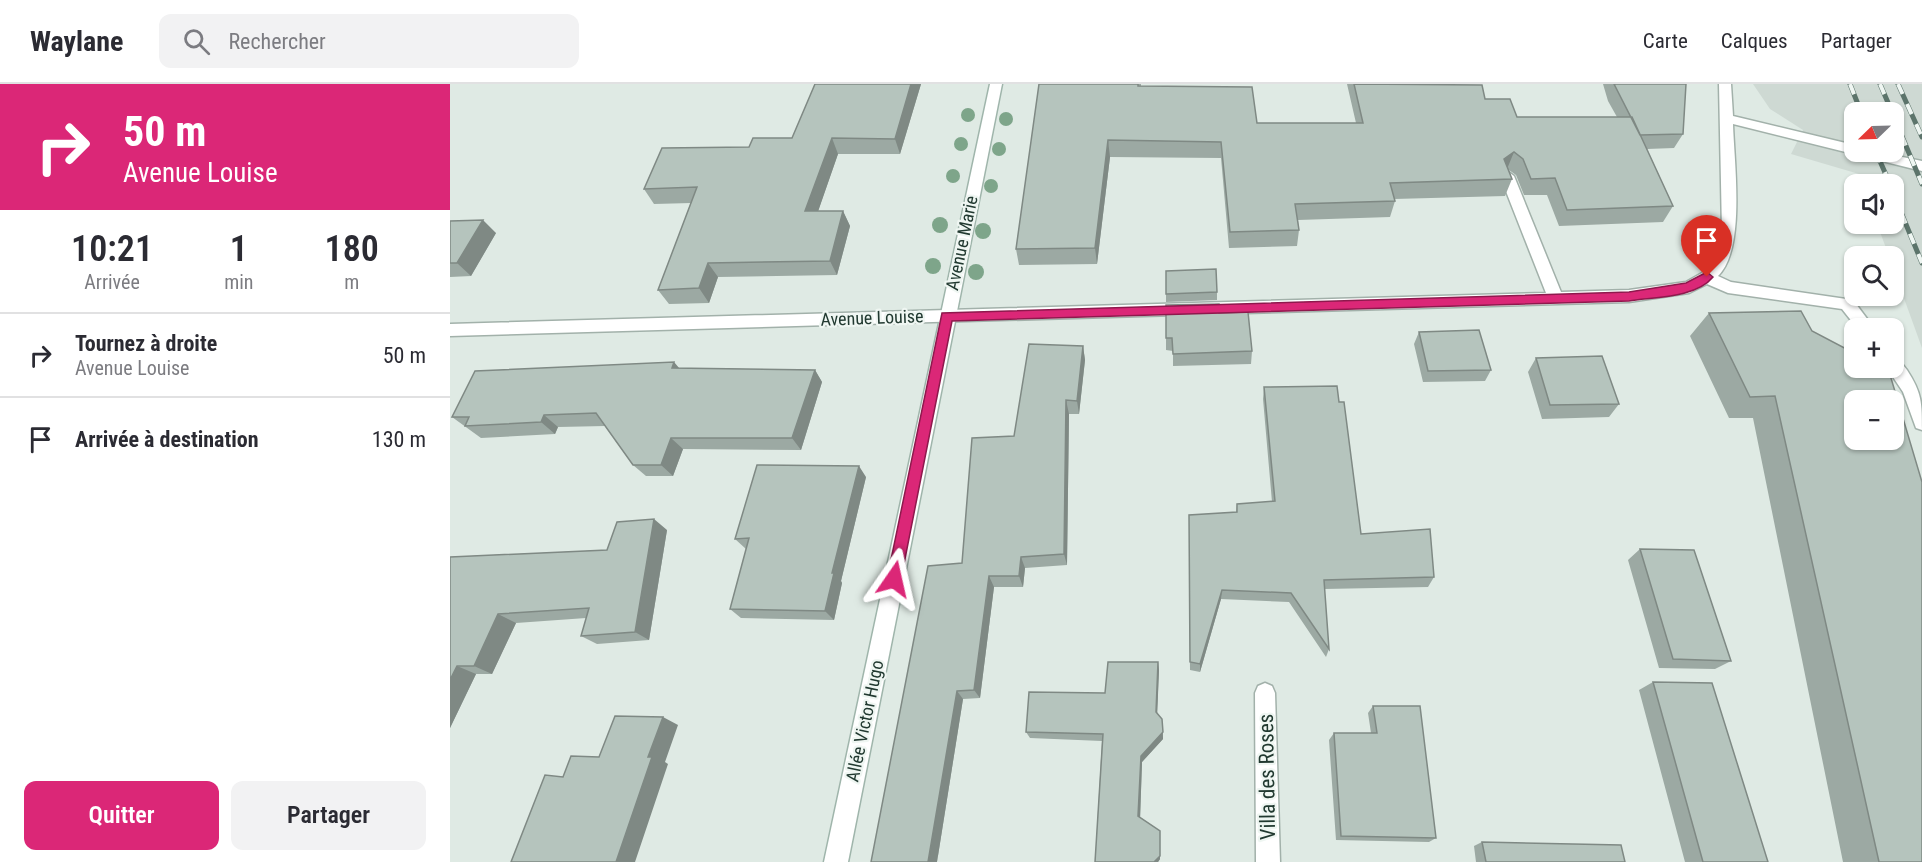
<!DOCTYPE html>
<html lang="fr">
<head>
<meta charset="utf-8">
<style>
  body { margin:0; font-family:"Roboto Condensed",sans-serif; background:#f2f2f3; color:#2b2b33; height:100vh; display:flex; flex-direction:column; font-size:22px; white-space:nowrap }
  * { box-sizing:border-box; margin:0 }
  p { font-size:20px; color:#7c7c81 }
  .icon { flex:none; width:33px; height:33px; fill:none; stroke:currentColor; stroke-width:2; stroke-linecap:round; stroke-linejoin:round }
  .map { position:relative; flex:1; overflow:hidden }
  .drawer { display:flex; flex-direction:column; background:#fff; width:450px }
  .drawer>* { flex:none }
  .top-card { background:#db2777; color:#fff; overflow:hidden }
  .needle { width:39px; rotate:247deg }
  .fabs { position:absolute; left:1394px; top:18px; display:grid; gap:12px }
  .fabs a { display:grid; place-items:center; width:60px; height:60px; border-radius:12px; background:#fff; box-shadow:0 2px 4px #0004; font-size:30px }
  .pin { position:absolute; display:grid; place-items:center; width:51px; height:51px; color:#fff; margin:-62px -26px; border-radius:50% 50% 50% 0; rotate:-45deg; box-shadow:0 0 6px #0007 }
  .pin .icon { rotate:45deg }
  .me { position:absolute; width:66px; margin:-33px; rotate:11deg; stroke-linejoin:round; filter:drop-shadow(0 0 4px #0008) }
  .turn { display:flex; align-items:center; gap:21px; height:126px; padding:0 24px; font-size:27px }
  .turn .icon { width:78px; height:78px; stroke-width:2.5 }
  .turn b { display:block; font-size:42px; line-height:51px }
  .eta { display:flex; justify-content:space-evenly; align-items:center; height:102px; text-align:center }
  .eta b { font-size:36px; font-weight:600; line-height:42px }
  .button { display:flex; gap:12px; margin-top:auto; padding:12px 24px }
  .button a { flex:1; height:69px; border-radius:12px; background:#db2777; color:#fff; font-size:24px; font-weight:600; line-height:69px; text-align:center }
  .button a+a { background:#f2f2f3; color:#2b2b33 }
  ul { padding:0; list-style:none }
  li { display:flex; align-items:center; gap:18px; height:84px; padding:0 24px; border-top:2px solid #e1e1e2 }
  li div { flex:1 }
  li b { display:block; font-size:22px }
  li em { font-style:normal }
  header { display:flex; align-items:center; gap:36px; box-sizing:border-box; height:84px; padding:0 30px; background:#fff; border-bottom:2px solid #e1e1e2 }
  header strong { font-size:28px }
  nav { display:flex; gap:33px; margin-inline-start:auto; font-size:21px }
  .search { width:420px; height:54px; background:#f2f2f3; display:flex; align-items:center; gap:15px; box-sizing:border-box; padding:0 21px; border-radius:12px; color:#7c7c81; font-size:22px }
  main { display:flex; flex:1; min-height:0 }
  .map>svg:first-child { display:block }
</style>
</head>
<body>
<header>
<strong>Waylane</strong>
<div class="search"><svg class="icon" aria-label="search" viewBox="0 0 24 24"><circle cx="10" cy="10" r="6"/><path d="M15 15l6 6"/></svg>Rechercher</div>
<nav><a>Carte</a><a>Calques</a><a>Partager</a></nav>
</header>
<main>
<section class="drawer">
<div class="top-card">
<div class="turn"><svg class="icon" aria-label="right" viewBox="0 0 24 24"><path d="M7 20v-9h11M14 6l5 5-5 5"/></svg><div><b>50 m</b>Avenue Louise</div></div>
</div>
<div class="eta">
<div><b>10:21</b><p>Arrivée</p></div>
<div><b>1</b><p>min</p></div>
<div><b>180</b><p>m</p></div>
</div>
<ul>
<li><svg class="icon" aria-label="right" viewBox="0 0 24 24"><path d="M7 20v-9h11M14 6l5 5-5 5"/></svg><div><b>Tournez à droite</b><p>Avenue Louise</p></div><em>50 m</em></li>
<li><svg class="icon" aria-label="arrive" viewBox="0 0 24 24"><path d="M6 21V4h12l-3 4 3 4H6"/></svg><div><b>Arrivée à destination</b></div><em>130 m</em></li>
</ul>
<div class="button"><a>Quitter</a><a>Partager</a></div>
</section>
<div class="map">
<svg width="1472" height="778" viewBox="0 0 1472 778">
  <rect width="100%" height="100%" fill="#dfeae4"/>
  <path fill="#ced9d3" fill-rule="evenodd" d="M1303,0h169v264l-29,-80v-12h-4l-12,-32h16v-40h-30l-4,-10 -68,-20 12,-24 -33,-21zM1404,28h39v40h-39z"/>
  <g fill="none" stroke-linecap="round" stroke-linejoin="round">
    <defs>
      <path id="street" d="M1269,0h12l2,32 121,29v7h24l44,9v10l-189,-47c1,38 13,125 -15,152l13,6 122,18 21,28h-17l-15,-19 -114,-16 -21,-9 -18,9 -60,9 -1179,34v-12l1096,-31 -46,-117 7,-5 7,5 47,116 68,-2 57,-8 16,-9 11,-11 9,-30z
        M1443,273c7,3 9,7 14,13 15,23 15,33 15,60l-6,-2 -13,-36 -16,-24h6z
        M815,599l7,3 3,7 5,169h-24l-1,-169 3,-7z"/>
      <path id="secondary" d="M540,0h12l-154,778h-24z"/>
    </defs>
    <use href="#street" stroke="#a2b1aa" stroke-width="3"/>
    <use href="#secondary" stroke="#9fb5ab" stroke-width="3"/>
    <use href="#street" fill="#fff" fill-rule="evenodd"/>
    <use href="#secondary" fill="#fff" fill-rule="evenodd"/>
    <defs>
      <path id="rail" d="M1400,0l11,28
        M1430,0l12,28
        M1448,0l24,53
        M1443,31l29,69
        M1426,68l14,32
        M1443,109l29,70"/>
    </defs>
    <use href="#rail" stroke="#5c746b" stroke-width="5"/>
    <use href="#rail" stroke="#eff6f2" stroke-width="4" stroke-dasharray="11" stroke-linecap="butt"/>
  </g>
  <g fill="#7ea58a">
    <circle cx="518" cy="31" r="7"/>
    <circle cx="556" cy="35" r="7"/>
    <circle cx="511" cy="60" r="7"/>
    <circle cx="549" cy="65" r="7"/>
    <circle cx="503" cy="92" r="7"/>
    <circle cx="541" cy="102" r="7"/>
    <circle cx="490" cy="141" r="8"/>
    <circle cx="533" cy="147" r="8"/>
    <circle cx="483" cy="182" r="8"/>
    <circle cx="526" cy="188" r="8"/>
  </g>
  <path fill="#9ca9a3" d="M365,0h106l-21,70h-62l-20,57h25l7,15 -13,49 -119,2 -9,26 -40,1 -11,-14 33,-87 -37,1 -10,-15 148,-51z
    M589,0h102v2l116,37h99l-9,-39h93l45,15 32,18h100l-9,-16 -5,-17h83l-3,50 -9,14 -27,1 26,57 -10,16 -104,4 -12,-31h-23l-8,-20 -7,-5 3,9 -7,17 -111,3 1,2 -5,16 -92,3 1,10 -2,16 -68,2 -8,-90 -111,-1 -13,107 -78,1 -3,-16z
    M0,137l46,12 -25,43 -21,1z
    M767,208v8l-51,2v-8z
    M716,221l53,8 33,38 -1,13 -78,2v-15l-7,-1z
    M1351,227l121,551h-79l-90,-444h-24l-39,-82 19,-23z
    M969,248l72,38 -6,11 -62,1 -9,-38z
    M633,262l2,14 -6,54h-10l-2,151 -42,3 -2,19h-29l-14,111 -17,1 -26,163 25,-299 52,-127z
    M1086,274l83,46 -10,13 -67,2 -14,-47z
    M229,284l136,2 7,12 -21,68 -118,-1 -10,27h-27l-13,-11 -28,-39 -47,1 -3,7 -74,4 -29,-21z
    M814,303l97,147 73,43 -6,10 -104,2 5,60 -3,8 -37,-55 -68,-3 -21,73 -10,-2 -1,-155 47,-3 1,-8 35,-2 -9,-103z
    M416,393l-25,104 1,2 -8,37 -93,-2 -11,-9 16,-60 -11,-10z
    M217,446l-18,110 -52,4 -16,-8 5,-18 -70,5 -24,51h-16l-26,54v-171l157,-7z
    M1190,465l91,112 -16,8 -56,-1 -31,-108z
    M708,578l1,8 -2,43 6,12v14l-21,23 -2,55 20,14v28l-2,3h-63l7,-121 -72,-3 -4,-6 79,-39z
    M1203,598l115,180h-83l-46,-172z
    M923,622l63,132 -7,4 -93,-2 -7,-100 5,-7h37l-3,-20z
    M1032,758l143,20h-149l-2,-16z"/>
  <path fill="#7f8984" d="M461,0h10l-21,70 -5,-15z
    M382,54l6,16 -25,72 -8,-15z
    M658,56l2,17 -13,107 -2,-16z
    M1064,68l-7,17 -3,-10z
    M393,127l7,15 -13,49 -7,-14z
    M33,136l13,13 -25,43 -14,-13z
    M258,179l10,14 -9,26 -10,-15z
    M633,262l2,14 -6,54 -2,-13z
    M224,278l11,13 -13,-7z
    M365,286l7,12 -21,68 -9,-12z
    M616,316l3,14 -2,151 -3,-11z
    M94,331l14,12 -3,7 -14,-12z
    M221,354l12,11 -10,27 -12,-11z
    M409,382l7,11 -25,104 1,2 -8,37 -9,-9 7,-38z
    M204,435l13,11 -18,110 -14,-8z
    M571,473l4,11 -2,19 -4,-11z
    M539,492l5,11 -14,111 -6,-8z
    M772,506l-1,9 -21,73v-8z
    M48,530l18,9 -24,51 -18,-8z
    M708,578l1,8 -2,49 -1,-7z
    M7,582l19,8 -26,54v-48z
    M507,607l6,8 -26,163h-9z
    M213,633l15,8 -13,37 3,2 -33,98h-19l32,-105z
    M712,635l1,20 -21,23 -2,59 -2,-5 3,-60z
    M710,747v28l-2,3h-4z"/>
  <path fill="#b5c4bd" stroke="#7f8984" stroke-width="1.5" fill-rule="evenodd" d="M365,0h96l-16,55 -63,-1 -27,73h38l-13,50 -122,2 -9,25 -41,2 39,-103 -53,2 18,-41 87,-1 4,-9h39z
    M589,0h99v2l114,1 5,36h106l-9,-39 128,1 3,14h25l7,18h115l41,89 -106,4 -12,-32 -24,1 -8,-20 -9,-7 -10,7 8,20 -122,4 5,18 -100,3 4,26 -69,2 -9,-90 -113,-2 -13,108 -79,1z
    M1164,0h72l-3,50 -43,1z
    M33,136l-26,43h-7v-42z
    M766,185l1,23 -51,2v-23z
    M769,220v9l29,-1 4,39 -79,3 -1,-16h-6v-33z
    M1351,227l11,20 42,22v15h34l34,114v380h-43l-104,-466 -25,1 -41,-84zM1404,316h39v40h-39z
    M1029,246l12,40 -63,1 -9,-39z
    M579,260l54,2 -6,55 -11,-1 -2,154 -43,3 -2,19h-30l-15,114 -17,1 -29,171h-57l57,-296 34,-3 10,-125 42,-2z
    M1152,272l17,48 -69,1 -14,-47z
    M224,278l-2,6 143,2 -23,68h-121l-10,27h-28l-37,-52 -52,2 -3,7 -76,4 4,-9h-17l23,-46z
    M887,302l2,16h5l17,132 69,-5 4,48 -110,3 5,69 -38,-56 -69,-3 -22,74 -10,-2 -1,-147 48,-3v-8l38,-3 -11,-114z
    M307,381l102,1 -27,107h2l-9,38 -95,-2 19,-71 -14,1z
    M204,435l-19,113 -54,4 8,-28 -91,6 -24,52h-17l-7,14v-123l157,-7 10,-28z
    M1190,465l54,1 37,111 -58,-2z
    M658,578h50l-2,50 6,7 1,13 -22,24 -3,60 22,15v25l-6,6h-59l8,-128 -77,-2 3,-40 76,1z
    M1203,598l59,1 56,179h-65z
    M923,622h47l16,132 -95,-2 -7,-103h43z
    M165,632l48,1 -15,40h4l-36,105h-105l34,-87 18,2 8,-21 28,1z
    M1032,758l139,3 4,17h-139z"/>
  <path fill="#db2777" stroke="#8e194d" stroke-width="1.5" d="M1257,188l6,5c-17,21 -59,20 -84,24l-677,20 -51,258 -2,5 -5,2 -5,-2 -2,-5 55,-266 687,-21 57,-9z"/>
  <g text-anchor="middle" stroke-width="4.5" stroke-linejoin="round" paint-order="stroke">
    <g font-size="18" fill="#213930" stroke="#eff6f2">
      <text transform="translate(512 159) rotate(-78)" y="6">Avenue Marie</text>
      <text transform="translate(422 234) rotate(-2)" y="6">Avenue Louise</text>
      <text transform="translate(415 637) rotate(-78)" y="6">Allée Victor Hugo</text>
    </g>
    <g font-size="21" fill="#213930" stroke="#eff6f2">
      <text transform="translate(817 693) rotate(-91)" y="7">Villa des Roses</text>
    </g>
  </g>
</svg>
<div class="fabs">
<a><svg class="needle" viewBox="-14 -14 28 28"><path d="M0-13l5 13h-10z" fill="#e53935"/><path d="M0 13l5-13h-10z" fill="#7c7c81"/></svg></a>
<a><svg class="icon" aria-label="sound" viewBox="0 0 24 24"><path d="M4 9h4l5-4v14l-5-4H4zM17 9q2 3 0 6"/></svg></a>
<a><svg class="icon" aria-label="search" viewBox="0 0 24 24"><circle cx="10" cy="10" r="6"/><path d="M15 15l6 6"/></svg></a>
<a>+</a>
<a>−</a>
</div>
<div class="pin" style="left:1257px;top:193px;background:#d93025"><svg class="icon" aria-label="arrive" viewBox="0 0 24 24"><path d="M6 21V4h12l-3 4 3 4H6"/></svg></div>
<svg class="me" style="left:444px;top:495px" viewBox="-20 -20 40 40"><path d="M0-17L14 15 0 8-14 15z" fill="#db2777" stroke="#fff" stroke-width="4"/></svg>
</div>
</main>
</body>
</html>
